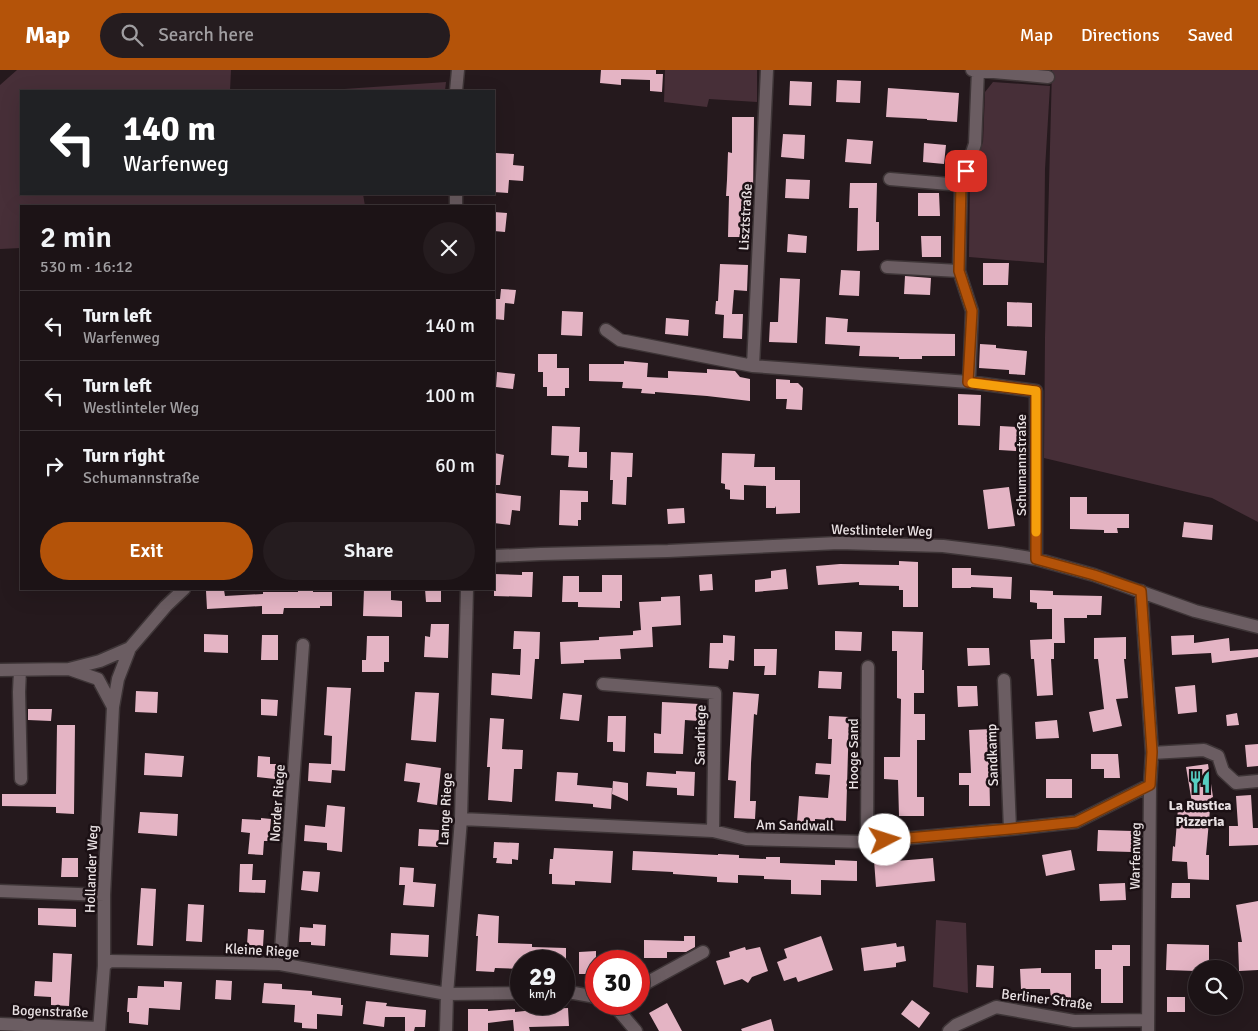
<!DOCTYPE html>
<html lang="en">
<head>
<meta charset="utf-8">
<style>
  body { margin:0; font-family:Signika,sans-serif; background:#251c1f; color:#f1f3f6; height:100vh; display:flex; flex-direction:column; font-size:19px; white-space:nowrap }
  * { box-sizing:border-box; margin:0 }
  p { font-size:16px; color:#a09ea1 }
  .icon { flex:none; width:28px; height:28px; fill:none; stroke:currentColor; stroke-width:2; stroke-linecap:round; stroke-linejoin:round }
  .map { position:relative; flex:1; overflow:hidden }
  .drawer { position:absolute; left:20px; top:135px; width:475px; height:385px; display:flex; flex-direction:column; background:#1c1316; border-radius:0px; box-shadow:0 5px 20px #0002,0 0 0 1px #3a3235 }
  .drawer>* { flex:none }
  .guide { position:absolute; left:20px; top:20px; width:475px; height:105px; border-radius:0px; box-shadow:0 5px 20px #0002,0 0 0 1px #3a3235; background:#202124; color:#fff; overflow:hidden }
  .controls { position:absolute; left:1188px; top:890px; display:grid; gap:10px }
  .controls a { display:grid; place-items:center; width:55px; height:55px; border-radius:50%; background:#1c1316; box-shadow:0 5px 20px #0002,0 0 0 1px #3a3235; font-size:25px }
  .speed { position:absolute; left:510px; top:880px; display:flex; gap:10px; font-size:25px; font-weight:700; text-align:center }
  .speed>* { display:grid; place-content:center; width:65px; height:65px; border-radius:50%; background:#1c1316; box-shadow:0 5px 20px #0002,0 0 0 1px #3a3235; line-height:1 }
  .speed small { font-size:12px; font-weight:400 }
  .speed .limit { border:8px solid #d22; background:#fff; color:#111 }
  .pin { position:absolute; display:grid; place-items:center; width:42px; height:42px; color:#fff; margin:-21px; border-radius:10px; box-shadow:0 2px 8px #0006 }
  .me { position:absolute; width:55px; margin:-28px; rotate:85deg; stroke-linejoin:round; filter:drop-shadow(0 0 4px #0008) }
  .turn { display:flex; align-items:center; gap:18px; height:105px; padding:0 20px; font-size:22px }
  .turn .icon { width:65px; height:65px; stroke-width:2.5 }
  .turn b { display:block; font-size:35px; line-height:42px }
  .round { display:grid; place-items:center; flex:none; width:52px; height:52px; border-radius:26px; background:#251c1f }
  .headline { display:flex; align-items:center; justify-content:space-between; height:85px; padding:0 20px }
  h1 { font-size:30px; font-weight:600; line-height:38px }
  .action { display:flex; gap:10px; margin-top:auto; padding:10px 20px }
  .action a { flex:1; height:58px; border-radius:30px; background:#b45309; color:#fff; font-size:20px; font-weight:600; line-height:58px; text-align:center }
  .action a+a { background:#251c1f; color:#f1f3f6 }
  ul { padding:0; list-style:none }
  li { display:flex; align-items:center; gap:15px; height:70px; padding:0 20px; border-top:1px solid #3a3235 }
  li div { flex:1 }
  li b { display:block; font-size:19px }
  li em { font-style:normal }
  header { display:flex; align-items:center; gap:30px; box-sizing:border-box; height:70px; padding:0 25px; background:#b45309; color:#fff }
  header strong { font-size:24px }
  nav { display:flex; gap:28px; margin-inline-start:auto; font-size:18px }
  .search { width:350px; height:45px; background:#251c1f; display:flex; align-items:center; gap:12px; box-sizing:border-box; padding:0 18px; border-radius:28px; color:#a09ea1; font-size:19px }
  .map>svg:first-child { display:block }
</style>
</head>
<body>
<header>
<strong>Map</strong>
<div class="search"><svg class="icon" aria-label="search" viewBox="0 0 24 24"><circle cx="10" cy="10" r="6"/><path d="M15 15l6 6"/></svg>Search here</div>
<nav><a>Map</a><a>Directions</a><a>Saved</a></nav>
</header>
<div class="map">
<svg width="1258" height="961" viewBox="0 0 1258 961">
  <rect width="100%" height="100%" fill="#25191d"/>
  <path fill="#472f38" d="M17,0h214l-1,21h-209v103h342l2,12h-344v42l-21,1v-164z
    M665,0h92v32l-48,-3 -2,8 -43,-5z
    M1052,0h206v452l-46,-24 -168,-40 1,-120z
    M446,12l-1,9h-130z
    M993,12l57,4 -5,83 -1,94 -75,-6 1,-81 13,-34 2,-50z
    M936,850l30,3 2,70 -35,-6z"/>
  <path fill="#e4b4c4" d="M601,0h55v4h7l-1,18 -12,-1v-11l-29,-1v6l-21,-2z
    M837,10l24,1 -1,22 -24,-1z
    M790,11l22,1 -1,24 -22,-1z
    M888,18l71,5 -2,29 -30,-2v-1l-41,-2z
    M732,47h22l-1,79h-2l-1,41h-22l1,-41h-3l1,-16 1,-28 4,1z
    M783,64l22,1 -1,24 -23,-2z
    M847,69l26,2 -2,23 -26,-2z
    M924,73l22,2 -2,19 -21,-2z
    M496,83l18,1 -1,11 11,1 -1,15 -14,-1 -1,13 -14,-1z
    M786,109l24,1 -1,19 -24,-1z
    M850,113h27l-1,39h3v28l-22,1 1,-43h-9z
    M918,123h21l1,23h-22z
    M494,142l13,1 -2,19 -11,-1z
    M788,164l19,2 -1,17 -19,-1z
    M921,166h20v21h-19z
    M983,193h26l-1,22h-25z
    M720,194l28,1 -1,26 -13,-1 -2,24h11l-1,25 -19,-1 1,-23 -9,-1 1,-13h2z
    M841,200l19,1 -1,25 -20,-1z
    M905,206l26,2 -1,17 -26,-1z
    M780,208l20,1 -3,64 -28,-1 1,-20h8z
    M501,219l15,1 -2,14 -9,-1 -1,17 -10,-1v-20h6z
    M1007,232l25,1v24l-25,-1z
    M562,241l21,1 -1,24 -21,-1z
    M826,247l22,2 -1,13 108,2v22h-33v3h-23v-2l-40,-1 1,-10 -35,-2z
    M666,248l23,2 -1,16 -23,-2z
    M980,274l16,1v3l31,3 -2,24 -16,-1v-4l-30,-2z
    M538,284h19v14h12v20h-4v8h-18v-9h-4v-15h-5z
    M624,291l24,2 -1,14 21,1v-7l39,2v-4l28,2 5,6 10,2v22l-43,-5 -52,-4v2l-14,-1 1,-4 -20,-1 1,-6 -34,-1v-17h35z
    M497,302l18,2 -2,15 -17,-2z
    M776,309l14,1v3h8l5,5 -1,22 -16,-1 1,-10h-11z
    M958,324l23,1 -1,31 -22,-1z
    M552,356l28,1 -1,25h8v16l-19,-1 1,-11 -18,-1z
    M1000,356l17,1 -1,24 -17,-1z
    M611,382l22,1 -1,24h-5l-1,28 -14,-1 1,-24h-3z
    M494,383l10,2 -4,30h-6z
    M722,383l33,1 -1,13h21v13h25v33l-24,1v-8l-1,2h-9v-22l-22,-1v15l-14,-1v-9l-5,-1v-5l-4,-1z
    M1009,417l6,39 -27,3 -5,-39z
    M560,420l28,1v11h-7v18h-3v6l-19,-1z
    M496,423l25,3 -1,15 -8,-1 -2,15 -16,-2v-23h1z
    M1070,427h17v17h42v14h-12l1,5h-14v-3l-34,-1z
    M684,438l1,15 -17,1 -1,-15z
    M1184,452l29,3 -1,15 -30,-3z
    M899,491l19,1v45h-15v-17h-4v-4l-40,-1v-3l-41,3 -2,-19 24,-2 59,1z
    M952,498h19v7l41,2 -1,22 -18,-1v-10l-22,-1v1h-19z
    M786,499l2,20 -33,3v-12l16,-2v-7z
    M522,502h11l-1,25 -38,-1v-22l28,1z
    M712,504l1,16 -13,1 -1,-16z
    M602,505h20v26h-2v7l-42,-1v-5h-16l1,-26h16v16h23z
    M298,519h15v3h19v14h-12v2h-36l-1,6h-21v-8l-55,3 -1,-18 18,-1 1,6 38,-2v-2h35z
    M364,519h27v11l11,1v16l-39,-1z
    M425,519h16v13h-15z
    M1030,520l23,1v4l49,1 -1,19h-14v3h-23l1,25h-11v16h-3l2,36 -16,1 -3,-37h-3l-1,-19 22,-1v-30h-15v-6l-7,-1z
    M680,526l1,29 -29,2 1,20 -33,2 1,10 -37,1v3l-23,1 -1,-22 39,-2v-3l34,-2v-4l8,-1 -2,-28 22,-1v-4z
    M431,554h18l-1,34 -24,-1 1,-19v-2l5,1z
    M514,561l26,1 -1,27h-4l-3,40 -41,-4 1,-22 28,2 1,-26h-8z
    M835,561l27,1 -1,19 -26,-1z
    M892,561l31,1 -1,38h2v23h-10v21h11v26h-8v57h7v19h-25l-1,-36 -14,-1v-22h16l1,-58 -4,-1v-47h-5z
    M204,564l24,1v18l-24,-1z
    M262,565h16v25h-17z
    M723,565l12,1 -1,25 -5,-1 -1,9 -19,-1 1,-25h13z
    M1194,565v8l35,-5 1,13 28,-2v8l-46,6 -1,-10 -39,2 -1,-19z
    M367,566h22v26h-5v10h-22v-12h4z
    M1126,567v22h-2l4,39 -12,1 6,27 -29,6 -4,-20 15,-3 -6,-50h-4v-21z
    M967,578h22l1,17 -22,1z
    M754,579h23l-1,26h-12l1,-9h-11z
    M819,601l23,1 -1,17 -23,-1z
    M1195,615l2,27 -19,2 -3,-27z
    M957,616h20l1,20 -20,1z
    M327,617l24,1 -6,83 -13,-1 -1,13 -23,-2 1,-18 22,1 1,-28 -8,-1z
    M136,621l22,1 -1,21 -22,-1z
    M415,622l24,1 -3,49 -25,-2z
    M733,622l26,2 -2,21 -3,-1 -3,49 -1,38h6l-1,18 -21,-1 2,-37 -8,-1z
    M563,623l19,2 -3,26 -19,-2z
    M261,629l17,1 -1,16 -16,-1z
    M662,632l37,2v17l-14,-1 -2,34 -29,-1v-20l7,1z
    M28,639h24l-1,12 -23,-1z
    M1237,643l2,12 -12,1 -1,-11z
    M608,646h18l-1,36 -12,-1v-9h-6z
    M829,646l20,1 -3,104 -31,-2v4l-18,-1 2,-26 29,2 2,-23 -15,-1 1,-11 15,1 1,-25h-4z
    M490,648l14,1 -2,30 21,1 -1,19h-8l-2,33 -24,-2 2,-33h-3z
    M1057,650l2,18 -23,1 -1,-17z
    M57,655h18l-1,89 -18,-1v-6l-54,-1v-12h54z
    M993,659l1,31h-5l1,46h-21v-21h-10v-12h12l-2,-43z
    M1258,674v22l-11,1 -2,-22z
    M145,683l39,3 -2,21 -38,-2z
    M1091,684h27l2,24h-16v-9h-13z
    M258,686l12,1v7h6l-1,15 -18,-2z
    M406,693l35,5 -4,37 -20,-3 3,-19 -16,-2z
    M1208,694l5,33 -2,1 -5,57h3v25l-21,-1 -1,-17 -15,-1 1,-15 2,1 3,-39 15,1 -7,-42z
    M676,701l19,1 -1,24 -17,-1v-7l-31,-2 1,-14 29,2z
    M557,702l21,1 -1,12 35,3 -1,21 -18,-2v-3l-38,-3z
    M1046,709h26v19h-26z
    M613,711l15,2v18l-16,-7z
    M1251,725l2,33h5v17l-29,1v-20h9l-2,-30z
    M327,735l18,2 -3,45 -15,-2v-7l-23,-2 1,-16 20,2z
    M140,742l38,2 -1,22 -39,-3z
    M261,748l10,1 -2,22h-5l-1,14 -15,-1 2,-21 -9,-1 1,-13 19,1z
    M419,759l20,1 -1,17 -20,-1z
    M1098,760l34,1v21l-35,-1z
    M494,772l25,1 -1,17 -6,-1v5l-16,-1 1,-5h-4z
    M554,778l59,3 -2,32 -36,-2v4l-23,-1v-10h-3l1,-15h3z
    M1071,780l4,20 -29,6 -4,-21z
    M633,781l85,4v-1l21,1v3l27,1v-2h14v6l55,2v-5l22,1v20l-36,-1v15l-30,-1v-14l-27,-1v-3l-26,-1v8l-21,-1v-5l-44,-3v-2l-41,-2z
    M62,788h16v19h-17z
    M896,788v3l37,-3 2,23 -59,6 -2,-27z
    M240,794h13l-1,16h14l-1,13 -26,-1z
    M400,797l14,1 -1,14 23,2 -2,23 -31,-2 2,-20h-6z
    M303,801l17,1 -2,20 -17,-2z
    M1125,813l1,17 -26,1 -1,-17z
    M1172,813h18v15h-19z
    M141,818l15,1 -3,57 -16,-1z
    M1258,831v69l-19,1 -1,-29h4l-6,-37z
    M188,834l16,1 -2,37 -16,-1z
    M38,838l38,1v18l-38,-2z
    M478,844l21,2 -1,27 34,1v3l34,1v13l-37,-1v1h-8v8l-26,-1 -1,4 -18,-1 2,-35h-2z
    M313,854l13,1 -1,21 -14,-1v-3h-12l1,-15 13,1z
    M248,859l16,1 -1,16 -16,-1z
    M391,863l38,2 -1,22 -38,-2z
    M684,866h11v11l-9,5h-19v6h-23v-18l40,1z
    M821,866l12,34 -35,12 -2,-5 -12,4 -7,-19 10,-4 -3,-9z
    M896,873l1,4 7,-1 2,15 -10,2v4l-32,4 -3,-23z
    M1167,874l42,1v24h-13v2l-30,-1z
    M1112,875h18v21h-7v37h-22v-34h-6v-19h17z
    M745,877l1,3 14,-3 8,24 -16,6 -4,6 -6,-4 -18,6 -8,-24 14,-4 -1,-5z
    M596,881v23h-17v-22z
    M53,883l19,1 -3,52 -18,-1v-8l-17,-1 1,-15 17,1z
    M977,895l17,1 -1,22 -17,-1z
    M1041,898v5h30v26h-20l-1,-10h-29l-1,-20z
    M216,910l16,1 -1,19 -16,-1z
    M164,911l18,1 -2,28 -31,-2 -1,17 -19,-2v-11h-2l1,-14h9l1,-12 26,1z
    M264,913l18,1v5l30,2v4l29,3v7h2l-1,11 -25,-2v15l-15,-1v-5l-8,-1 1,-17 -33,-2z
    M1167,927h18v15h-18z
    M912,930l18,13 -11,15 -18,-14z
    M366,931l21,2 -1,3 40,4 -1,17h-10l-1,4h-9v-14h-20l-1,10 -21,-3z
    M667,933l15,28h-23l-10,-18z
    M568,938l1,18 -40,1 1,4h-16l-1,-11 -25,3v8h-20v-22h20v2l27,-2v3l29,-3z
    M771,949l3,12h-32l-1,-2z"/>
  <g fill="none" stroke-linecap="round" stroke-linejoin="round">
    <defs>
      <path id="minor" d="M972,0l76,7
        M456,21l2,-21
        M890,109l71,6
        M456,124v12
        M887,197l72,4
        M606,260l14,10 133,26 216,16 67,9v168
        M753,296l14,-296
        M969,312l3,-71 -13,-40 2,-86 14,-41 3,-74
        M494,486l47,-2 127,-3 171,-8 104,3 57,7 36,6 58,16 101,36 63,16
        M1141,521l11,162 -2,32 -2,246
        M69,599l29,10 15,28
        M0,600l69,-1 31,-8 30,-13
        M20,600l-1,22 2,87
        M1004,610l6,149
        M603,614l112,9 -2,138
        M1152,683l52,-3 14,6 5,15 13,12 22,-2
        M461,749l252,12 33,8 121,3 143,-13 66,-7 74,-37
        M867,772l1,-175
        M0,821l104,4
        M280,894l23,-319
        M104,896l6,-5 170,3 167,30 74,-1
        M639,917l64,-35
        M564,923h10l22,4
        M613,934l23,27
        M0,954l99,4
        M99,961l5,-65v-71l9,-188 5,-28 12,-31 36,-42 18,-17
        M446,961l1,-37 14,-175 6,-230
        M949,961l7,-6 40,-18 78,14 74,-1"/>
    </defs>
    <use href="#minor" stroke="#3e3537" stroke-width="15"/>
    <use href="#minor" stroke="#6b5d62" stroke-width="12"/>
  </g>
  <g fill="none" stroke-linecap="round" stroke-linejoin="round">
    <defs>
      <path id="route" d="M885,770l125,-11 66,-7 74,-37 2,-33 -11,-161 -47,-16 -58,-16v-168l-68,-9 4,-71 -13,-40 2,-86 5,-14"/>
    </defs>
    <use href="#route" stroke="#753606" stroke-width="12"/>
    <use href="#route" stroke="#b45309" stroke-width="9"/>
    <path stroke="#f59e0b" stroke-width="9" d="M972,313l64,8v141"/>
  </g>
  <defs>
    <symbol id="restaurant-bare" viewBox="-9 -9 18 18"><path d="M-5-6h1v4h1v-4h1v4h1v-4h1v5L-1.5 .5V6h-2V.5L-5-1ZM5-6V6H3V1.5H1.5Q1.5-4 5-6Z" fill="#57cec2" stroke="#1b1014" stroke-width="2.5" paint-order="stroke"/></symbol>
  </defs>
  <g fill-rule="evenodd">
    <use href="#restaurant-bare" x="1184" y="696" width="32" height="32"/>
  </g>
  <g text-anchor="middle" stroke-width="5" stroke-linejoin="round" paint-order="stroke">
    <g font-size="14" fill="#e9e1e3" stroke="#1b1014">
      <text transform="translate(745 147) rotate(-87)" y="5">Lisztstraße</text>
      <text transform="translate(1021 395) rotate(-90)" y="5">Schumannstraße</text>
      <text transform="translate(882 460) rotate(1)" y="5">Westlinteler Weg</text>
      <text transform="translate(700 665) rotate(-89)" y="5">Sandriege</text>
      <text transform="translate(853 684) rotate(-90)" y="5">Hooge Sand</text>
      <text transform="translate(992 685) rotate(-92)" y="5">Sandkamp</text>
      <text transform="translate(277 733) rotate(-86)" y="5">Norder Riege</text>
      <text transform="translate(445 739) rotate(-87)" y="5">Lange Riege</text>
      <text transform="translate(795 755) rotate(1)" y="5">Am Sandwall</text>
      <text transform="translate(1135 786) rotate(-89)" y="5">Warfenweg</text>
      <text transform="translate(91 799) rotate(-88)" y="5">Hollander Weg</text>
      <text transform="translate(262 880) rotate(3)" y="5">Kleine Riege</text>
      <text transform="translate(1047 929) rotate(7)" y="5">Berliner Straße</text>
      <text transform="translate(50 941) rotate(2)" y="5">Bogenstraße</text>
    </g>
    <g font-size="14" font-weight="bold" fill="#e9e1e3" stroke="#1b1014">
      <text x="1200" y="740">La Rustica<tspan x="1200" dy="16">Pizzeria</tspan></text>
    </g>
  </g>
</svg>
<div class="controls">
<a><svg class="icon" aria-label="search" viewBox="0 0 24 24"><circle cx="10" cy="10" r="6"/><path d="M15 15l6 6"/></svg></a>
</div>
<div class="speed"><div>29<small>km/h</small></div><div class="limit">30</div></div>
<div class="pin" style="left:966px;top:101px;background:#d93025"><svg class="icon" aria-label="arrive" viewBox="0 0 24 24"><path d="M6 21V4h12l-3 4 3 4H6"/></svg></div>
<svg class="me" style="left:885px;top:770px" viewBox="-20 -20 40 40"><circle r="19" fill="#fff"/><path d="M0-13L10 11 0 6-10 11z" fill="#b45309"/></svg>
<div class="guide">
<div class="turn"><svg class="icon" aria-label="left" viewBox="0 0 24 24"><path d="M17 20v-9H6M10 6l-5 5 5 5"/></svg><div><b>140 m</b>Warfenweg</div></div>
</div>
<section class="drawer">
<div class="headline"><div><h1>2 min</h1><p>530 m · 16:12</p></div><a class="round"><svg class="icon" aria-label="close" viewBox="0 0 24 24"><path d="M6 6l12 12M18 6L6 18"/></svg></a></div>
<ul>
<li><svg class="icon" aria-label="left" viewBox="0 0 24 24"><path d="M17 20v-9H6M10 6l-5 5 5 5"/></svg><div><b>Turn left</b><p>Warfenweg</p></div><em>140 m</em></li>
<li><svg class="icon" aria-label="left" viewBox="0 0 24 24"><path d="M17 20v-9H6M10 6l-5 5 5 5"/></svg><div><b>Turn left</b><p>Westlinteler Weg</p></div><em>100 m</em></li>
<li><svg class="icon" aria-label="right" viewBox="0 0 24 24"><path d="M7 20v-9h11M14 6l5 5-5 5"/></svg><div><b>Turn right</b><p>Schumannstraße</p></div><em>60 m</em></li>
</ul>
<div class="action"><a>Exit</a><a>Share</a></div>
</section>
</div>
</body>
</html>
